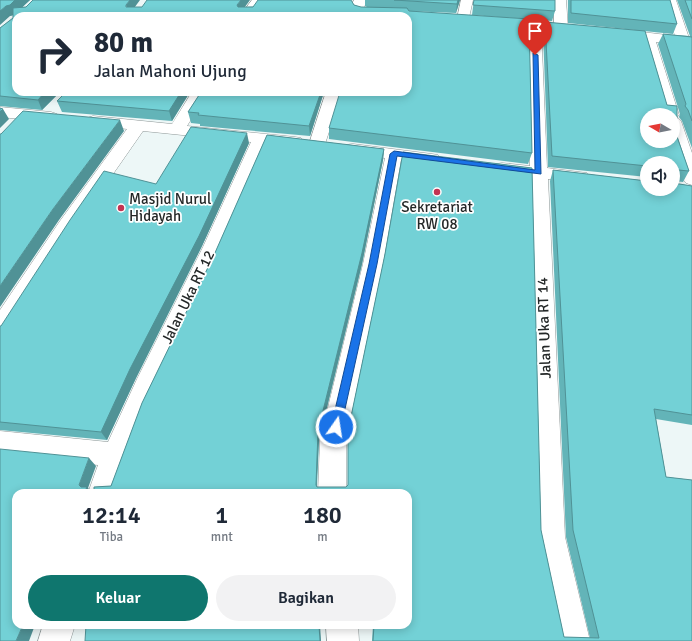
<!DOCTYPE html>
<html lang="id">
<head>
<meta charset="utf-8">
<style>
  body { margin:0; font-family:Signika,sans-serif; background:#f2f2f3; color:#1f2937; height:100vh; display:flex; flex-direction:column; font-size:15px; white-space:nowrap }
  * { box-sizing:border-box; margin:0 }
  p { font-size:13px; color:#747a83 }
  .icon { flex:none; width:22px; height:22px; fill:none; stroke:currentColor; stroke-width:2; stroke-linecap:round; stroke-linejoin:round }
  .map { position:relative; flex:1; overflow:hidden }
  .sheet { position:absolute; left:12px; top:489px; width:400px; height:140px; display:flex; flex-direction:column; background:#fff; border-radius:12px; box-shadow:0 2px 10px #0003 }
  .sheet>* { flex:none }
  .guide { position:absolute; left:12px; top:12px; width:400px; height:84px; border-radius:12px; box-shadow:0 2px 10px #0003; background:#fff; color:#1f2937; overflow:hidden }
  .needle { width:26px; rotate:280deg }
  .tools { position:absolute; left:640px; top:108px; display:grid; gap:8px }
  .tools a { display:grid; place-items:center; width:40px; height:40px; border-radius:50%; background:#fff; box-shadow:0 2px 10px #0003; font-size:20px }
  .pin { position:absolute; display:grid; place-items:center; width:34px; height:34px; color:#fff; margin:-41px -17px; border-radius:50% 50% 50% 0; rotate:-45deg; box-shadow:0 0 4px #0007 }
  .pin .icon { rotate:45deg }
  .me { position:absolute; width:44px; margin:-22px; rotate:13deg; stroke-linejoin:round; filter:drop-shadow(0 0 3px #0008) }
  .turn { display:flex; align-items:center; gap:14px; height:84px; padding:0 16px; font-size:18px }
  .turn .icon { width:52px; height:52px; stroke-width:2.5 }
  .turn b { display:block; font-size:28px; line-height:34px }
  .eta { display:flex; justify-content:space-evenly; align-items:center; height:68px; text-align:center }
  .eta b { font-size:24px; font-weight:600; line-height:28px }
  .action { display:flex; gap:8px; margin-top:auto; padding:8px 16px }
  .action a { flex:1; height:46px; border-radius:24px; background:#0f766e; color:#fff; font-size:16px; font-weight:600; line-height:46px; text-align:center }
  .action a+a { background:#f2f2f3; color:#1f2937 }
  .map>svg:first-child { display:block }
</style>
</head>
<body>
<div class="map">
<svg width="692" height="641" viewBox="0 0 692 641">
  <rect width="100%" height="100%" fill="#edf7f7"/>
  <g fill="none" stroke-linecap="round" stroke-linejoin="round">
    <defs>
      <path id="minor" d="M252,0h12l-11,16h-13z
        M354,0h12l-2,9 24,3 1,3 -28,1 -6,-2 -4,-7z
        M461,0h12l-5,22h-10l-1,-3z
        M554,0h12l2,28 -2,3h-10l-2,-3z
        M664,0h12l13,38h3v8l-36,-4 23,73 -2,2 4,4 11,32v32l-6,-2 -3,-4 -12,-38h2v-26h-10l-21,-75 -30,-4 -2,-3 2,-3 5,-1 58,7z
        M534,21l5,1 2,3 6,143 40,5 3,4 -3,4 -6,2 -33,-4 17,358 25,104h-32l-21,-104 -7,-360 -34,-5 -3,-4 3,-4 6,-1 28,3 -3,-141 2,-3z
        M192,92h16l-21,34 108,11 6,1 2,4 -2,4 -6,1 -28,-3 -52,121 -69,147 -30,81h-28l10,-28 -98,-10v-24l108,11 29,-63 66,-132 48,-105 -108,-11 -69,99 -66,105 -8,3v-28l60,-89 67,-92 -40,-5 -2,-3 2,-3 6,-2 79,8z
        M326,92h16l-17,52 -2,4 -6,1 -6,-1 -2,-4z
        M0,107l51,5 6,2 2,3 -2,3 -6,2 -51,-5z
        M353,144l79,10 6,1 3,4 -3,4 -6,1 -31,-4 -18,104 -37,176v53h-28l2,-53 43,-176 22,-106 -38,-5 -2,-4 2,-4z
        M43,625h32l-5,16h-32z
        M326,625h32l1,16h-32z"/>
    </defs>
    <use href="#minor" stroke="#8e9797" stroke-width="1"/>
    <use href="#minor" fill="#fff" fill-rule="evenodd"/>
  </g>
  <path fill="#63b4b8" fill-rule="evenodd" d="M0,0h30l-8,7h223l107,-5 2,3 7,2h6l-2,-1v-6h95l-4,13 -48,-2h1l115,8 -52,-4 2,-15 81,11 -3,10 -23,-2 3,134 -4,11 -199,-25v-11l79,-36 -392,-76 44,76 -18,18 -42,-4v-78l13,-10v-3l-3,1z
    M568,0h102l7,24 -4,10 -105,-11z
    M677,0h15v148l-10,-27 -3,-4 1,-3 -22,-70 5,-10 27,2z
    M545,22l100,9 22,74 10,1v23l-1,3 13,39 -6,11 -8,-1 -1,2 18,3v239l-36,-6 10,58 26,3v161h-320l1,-16h35v-132h-314v-6l17,-1 31,-83 72,-148 53,-120 117,14 -1,11 -21,104 -43,176 -2,47h29l2,-2v-54l37,-177 18,-102 129,16 9,362 23,107 26,1 -24,-101 -16,-356 3,-11 94,11v8h26v-26h-26v14l-99,-10 -5,-135zM647,115h26v26h-26z
    M66,92h124l-18,29 -110,-9 -5,-11z
    M201,92h123l-14,44 -110,-10v-2l-9,-1 -3,-11z
    M249,143l-47,103 -66,132 -29,62 -107,-10v-104h1l155,-142z"/>
  <path fill="#509296" d="M15,0h15l-16,15 -4,1 -10,9v-14l6,-5z
    M130,0h10l-11,15 -3,-10z
    M241,0h9l-11,15 -2,-10z
    M458,0h2l-4,13 1,-9z
    M45,92h15l-18,18 -4,-10z
    M181,92h9l-18,29 -3,-10z
    M321,92h3l-14,44 -1,-10z
    M3,109l6,10 -9,9v-16z
    M120,120l4,11 -65,89 -59,87v-21l53,-77z
    M247,133l2,10 -47,103 -66,132 -29,62 -6,-8 29,-63z
    M384,149l-1,11 -21,104 -43,176 -3,53v-8l2,-54z
    M89,458l7,8 -8,22 5,5h-9l-5,-8z
    M23,625h12l-6,16h-13z
    M319,625h1l1,16h-1z"/>
  <path fill="#73d1d6" stroke="#509296" fill-rule="evenodd" d="M0,0h15l-5,5 -4,1 -6,5z
    M33,0h97l-4,5v2h16l5,-7h94l-4,5 1,2h15l5,-7h93l3,5 7,2 46,1 2,3 120,8 3,134 -203,-25 11,-36h68v-76h-392v76h29l-7,8 -38,-4v-68l13,-10v-10l13,-1z
    M394,0h64l-1,4z
    M474,0h81v11l-82,-6z
    M571,0h99l7,24 -106,-11z
    M685,0h7v19z
    M545,22l100,9 22,74 10,1v23l-2,2 14,40 -11,-1v7h-5v-14h-26v3l-95,-10zM647,115h26v26h-26z
    M663,34l29,3v84l-4,-11 -3,-4 1,-2z
    M66,92h115l-12,19 -112,-10z
    M201,92h120l-12,34 -111,-11 1,-2 -11,-1z
    M0,108l3,1 -3,3z
    M23,111l97,9 -67,89 -53,77v-152h1z
    M191,127l56,6 -48,103 -69,133 -29,63 -101,-10v-96h1l69,-106 34,-49 52,13z
    M267,135l117,14 -22,104 -44,178 -2,54 1,2h29l2,-2v-54l37,-177 18,-102 129,16 9,362 23,107 35,1 -26,-108 -20,-360 94,11v8h26v-6l19,3v229l-38,-6 12,68 26,3v161h-319l1,-16h34v-132h-314v-6l17,-1 31,-83 72,-148z
    M0,449l89,9 -10,27 2,2h6l-3,6h-68v132h7l-7,16h-16z
    M86,625h233l1,16h-235z"/>
  <path fill="#1a73e8" stroke="#114b97" d="M533,53l5,2 3,119 -144,-18 -20,108 -36,163 -2,3 -3,1 -4,-1 -1,-3 38,-163 21,-110 4,-3 141,19z"/>
  <g fill="#c33352" stroke="#fff" stroke-width="1.5">
    <circle cx="437" cy="192" r="4"/>
    <circle cx="121" cy="208" r="4"/>
  </g>
  <g text-anchor="middle" stroke-width="3.5" stroke-linejoin="round" paint-order="stroke">
    <g font-size="15" fill="#242828" stroke="#fff" text-anchor="start">
      <text x="129" y="204">Masjid Nurul<tspan x="129" dy="17">Hidayah</tspan></text>
      <text x="437" y="212" text-anchor="middle">Sekretariat<tspan x="437" dy="17">RW 08</tspan></text>
    </g>
    <g font-size="15" fill="#242828" stroke="#fff">
      <text transform="translate(188 297) rotate(-64)" y="5">Jalan Uka RT 12</text>
      <text transform="translate(544 328) rotate(-92)" y="5">Jalan Uka RT 14</text>
    </g>
  </g>
</svg>
<div class="tools">
<a><svg class="needle" viewBox="-14 -14 28 28"><path d="M0-13l5 13h-10z" fill="#e53935"/><path d="M0 13l5-13h-10z" fill="#747a83"/></svg></a>
<a><svg class="icon" aria-label="sound" viewBox="0 0 24 24"><path d="M4 9h4l5-4v14l-5-4H4zM17 9q2 3 0 6"/></svg></a>
</div>
<div class="pin" style="left:535px;top:55px;background:#d93025"><svg class="icon" aria-label="arrive" viewBox="0 0 24 24"><path d="M6 21V4h12l-3 4 3 4H6"/></svg></div>
<svg class="me" style="left:336px;top:427px" viewBox="-20 -20 40 40"><circle r="17" fill="#1a73e8" stroke="#fff" stroke-width="3"/><path d="M0-11L8 9 0 5-8 9z" fill="#fff"/></svg>
<div class="guide">
<div class="turn"><svg class="icon" aria-label="right" viewBox="0 0 24 24"><path d="M7 20v-9h11M14 6l5 5-5 5"/></svg><div><b>80 m</b>Jalan Mahoni Ujung</div></div>
</div>
<section class="sheet">
<div class="eta">
<div><b>12:14</b><p>Tiba</p></div>
<div><b>1</b><p>mnt</p></div>
<div><b>180</b><p>m</p></div>
</div>
<div class="action"><a>Keluar</a><a>Bagikan</a></div>
</section>
</div>
</body>
</html>
